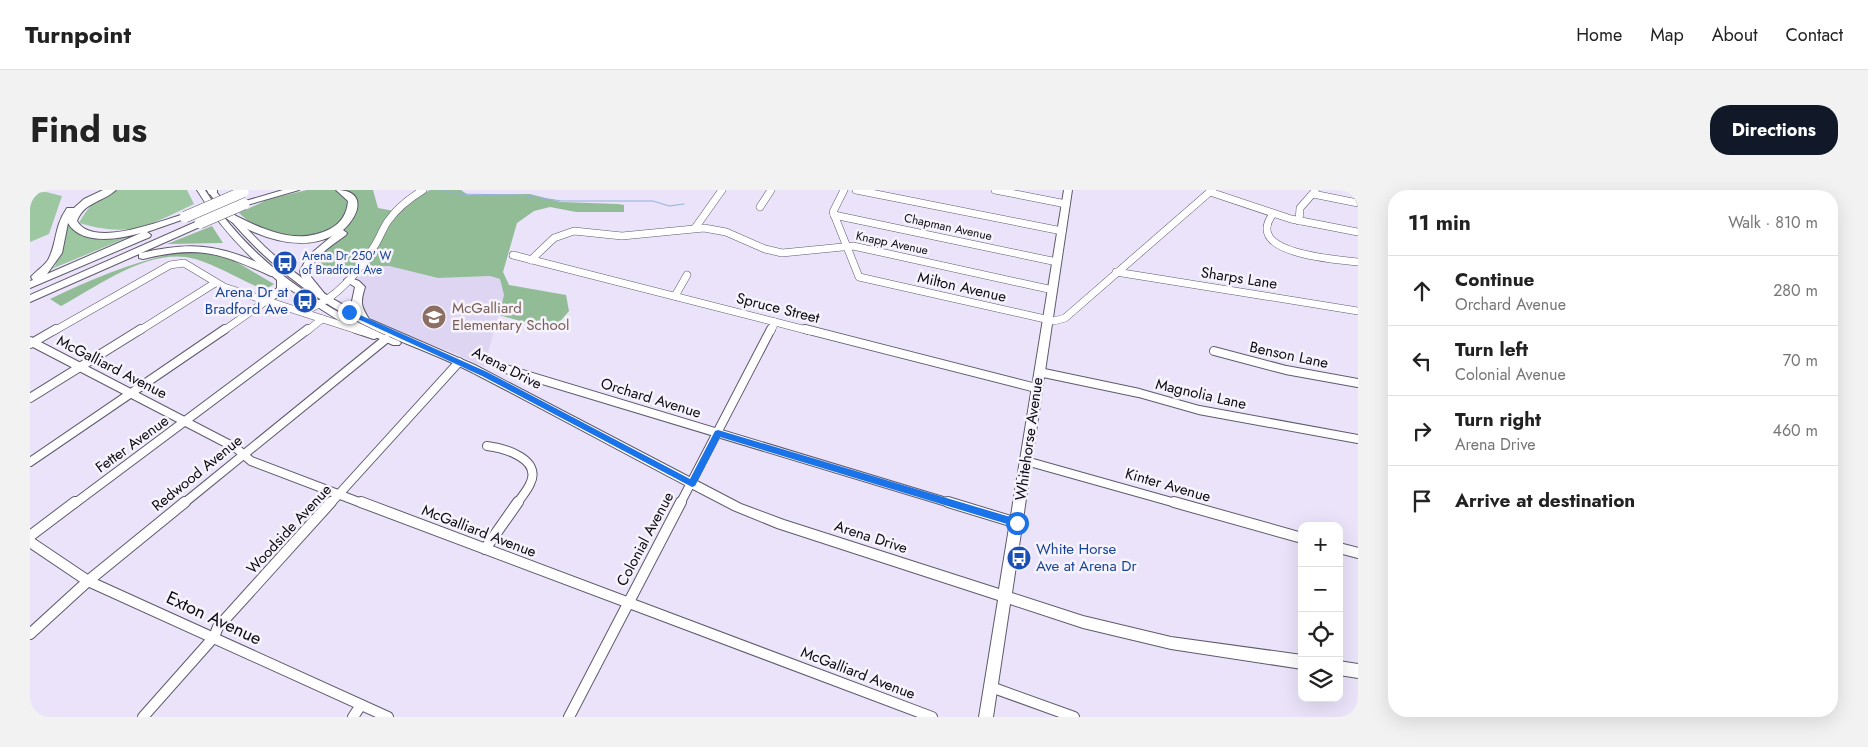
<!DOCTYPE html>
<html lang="en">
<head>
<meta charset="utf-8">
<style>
  body { margin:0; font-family:Jost,sans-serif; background:#f2f2f2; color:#222 }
  .controls { position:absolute; right:15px; bottom:15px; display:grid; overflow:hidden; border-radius:10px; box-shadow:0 5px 20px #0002 }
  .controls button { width:45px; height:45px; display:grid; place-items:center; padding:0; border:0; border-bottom:1px solid #e0e0e0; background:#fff; color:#222; font:25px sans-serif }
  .stop { position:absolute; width:15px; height:15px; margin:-11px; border:4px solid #1a73e8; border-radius:50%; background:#fff }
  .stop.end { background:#1a73e8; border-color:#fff; box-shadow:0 1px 5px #0008 }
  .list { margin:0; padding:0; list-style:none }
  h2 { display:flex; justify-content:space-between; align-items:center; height:65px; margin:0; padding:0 20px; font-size:21px }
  h2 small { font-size:16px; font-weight:400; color:#767676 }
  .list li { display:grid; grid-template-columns:32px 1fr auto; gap:15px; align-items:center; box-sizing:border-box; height:70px; padding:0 20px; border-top:1px solid #e0e0e0 }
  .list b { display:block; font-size:19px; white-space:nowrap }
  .list p { margin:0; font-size:16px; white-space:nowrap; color:#767676 }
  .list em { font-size:16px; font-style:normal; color:#767676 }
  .icon { flex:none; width:28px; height:28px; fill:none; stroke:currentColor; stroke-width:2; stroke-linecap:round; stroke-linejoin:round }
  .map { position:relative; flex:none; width:1328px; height:527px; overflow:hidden; border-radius:20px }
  header { display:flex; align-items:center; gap:30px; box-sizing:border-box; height:70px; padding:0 25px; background:#fff; border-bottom:1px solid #e0e0e0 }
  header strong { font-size:24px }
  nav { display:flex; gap:28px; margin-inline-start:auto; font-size:18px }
  .intro { display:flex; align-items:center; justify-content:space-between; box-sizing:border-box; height:120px; padding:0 30px }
  h1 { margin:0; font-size:35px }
  .button { padding:12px 22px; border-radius:20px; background:#111827; color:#fff; font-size:18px; font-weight:700 }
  main { display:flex; gap:30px; padding:0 30px }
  aside { flex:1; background:#fff; border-radius:20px; box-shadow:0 5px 20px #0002 }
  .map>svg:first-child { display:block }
</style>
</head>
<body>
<header>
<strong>Turnpoint</strong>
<nav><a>Home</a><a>Map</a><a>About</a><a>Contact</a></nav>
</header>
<div class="intro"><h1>Find us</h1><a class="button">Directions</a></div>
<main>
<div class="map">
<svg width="1328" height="527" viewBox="0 0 1328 527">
  <rect width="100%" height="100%" fill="#eae3fa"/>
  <polygon fill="#ded5f2" points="359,76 408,88 460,86 470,89 474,105 454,177 424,163 371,144 348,133 333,122 324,89 332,77"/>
  <g fill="#9dc7a1">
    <path d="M88 0H157L164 14C117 36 101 48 49 33 58 16 69 5 88 0Z"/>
    <polygon points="16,2 32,6 19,44 0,52 0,3"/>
    <path d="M38 36C63 53 90 44 118 39L19 80 25 76Z"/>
  </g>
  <g fill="#92bc96">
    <path d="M277 0H343L348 18 364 21 400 0H431L438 5 500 4 531 12 588 14 594 15V22H546L520 17 504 21 487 33 473 82 479 95 536 105 539 121 527 135 511 137 469 125 474 105 470 89 460 86 408 88 359 76 323 77 298 83 288 78 299 39C290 42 279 48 269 48 246 50 225 38 209 23L239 9Z"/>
    <polygon points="182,36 193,53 137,54"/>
    <path d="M155 61 193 64 244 94 235 100C212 91 189 76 165 69 121 56 68 96 31 116L20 109C64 88 107 70 155 61Z"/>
  </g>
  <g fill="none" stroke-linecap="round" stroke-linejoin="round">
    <polyline stroke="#94b1dc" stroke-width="1" points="412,0 426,4 490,5 532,11 623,11 639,16 654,14"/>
    <defs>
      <g id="minor-far2">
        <polyline points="814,0 803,22 829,87 1024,131 1035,128 1182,0"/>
        <polyline points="826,0 1032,41"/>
        <polyline points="965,0 1036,14"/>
        <polyline points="1180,2 1261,29 1328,42"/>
        <polyline points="1283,4 1328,13"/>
        <polyline points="730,17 741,0"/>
        <path d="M1243 24C1240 28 1237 33 1237 38 1235 65 1310 70 1328 72"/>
        <polyline points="804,25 1027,72"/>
        <polyline points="1269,31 1270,18 1285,1"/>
        <polyline points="665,38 692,0"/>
        <polyline points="483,65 780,141"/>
        <polyline points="501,70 524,48 544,41 592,46 674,38 696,42 735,59 752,63 823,56 1023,100"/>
        <polyline points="1086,82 1328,121"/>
        <polyline points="645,106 657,85"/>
        <path d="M272 121C305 112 328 83 345 55 350 47 353 38 358 31 367 18 380 8 393 0"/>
        <polyline points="24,141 140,75 154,73 194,97 330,141"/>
        <polyline points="109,141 185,93"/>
        <polyline points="193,141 236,111"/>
        <polyline points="277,141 292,129"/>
        <polyline points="741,141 745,132"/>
      </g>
      <g id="minor-far1">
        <polyline points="326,139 344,145"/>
        <polyline points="775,139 1006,198"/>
        <polyline points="0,151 206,258 221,271 334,314"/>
        <polyline points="0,154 26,139"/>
        <polyline points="1184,161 1256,180 1328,193"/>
        <polyline points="476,179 923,314"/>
        <polyline points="1009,182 1109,203 1169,220 1328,249"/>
        <polyline points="0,208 111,139"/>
        <path d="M457 256C474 258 513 269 500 294 497 301 491 307 487 314"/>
        <polyline points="996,271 1149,314"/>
        <polyline points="0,272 195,139"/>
        <polyline points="44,314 278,139"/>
        <polyline points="153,314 356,149"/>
        <polyline points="300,314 429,172"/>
        <polyline points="650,314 741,139"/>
      </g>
      <g id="minor">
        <polyline points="331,312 902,527"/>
        <polyline points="918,312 987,333"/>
        <polyline points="1144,312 1272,348"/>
        <polyline points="0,346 45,312"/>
        <polyline points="0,352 58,391 358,527"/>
        <polyline points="1309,358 1328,363"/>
        <polyline points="455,359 488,312"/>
        <polyline points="0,444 58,391 155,312"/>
        <polyline points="961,497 1044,527"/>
        <polyline points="113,527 184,447 188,437 301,312"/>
        <polyline points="323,527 331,515"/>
        <polyline points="539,527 651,312"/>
      </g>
      <g id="major">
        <path d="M167 0H175C220 72 291 119 369 151L371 153 369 155H363L308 130 256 97C253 104 241 114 233 113V109L247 98V90C215 64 189 36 167 0Z"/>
        <path d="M177 0H185C222 51 269 91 324 121L322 111 325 97 314 90 318 87 329 91 335 97C330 113 331 116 339 129L445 175 711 314 754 330 969 399 1034 0H1042L982 403 1053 426 1141 447 1272 465V479L1141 459 1053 438 980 414 963 527H949L968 410 747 338 703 320C619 277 536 231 451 187 418 169 382 157 347 141 279 109 221 62 177 0Z"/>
        <polygon points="1309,471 1328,474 1328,488 1309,485"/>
      </g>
      <g id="highway">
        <path d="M73 0H86C73 12 54 12 47 31 63 59 131 30 155 24L160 27 117 42 121 45 120 47 0 98V91L3 90 1 87C6 81 13 77 18 70 27 54 24 36 37 18H44L54 9ZM38 33C51 56 90 49 111 43L17 84 32 63Z"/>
        <polygon points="177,0 187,0 187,2 182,5 179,4"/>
        <polygon points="253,0 269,0 217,15 212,12"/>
        <path d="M306 0C337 0 330 25 313 40L317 43 316 45C303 55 279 68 281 87L294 103 288 106C279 103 271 90 270 81L278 66 302 46C273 60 242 51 215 38 208 35 200 32 195 27L204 25C234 40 267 56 300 39 311 33 317 24 318 11Z"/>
        <path d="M170 30 175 33 174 35 111 63C170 49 195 57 249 82V86H241C190 63 169 55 113 69L109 68V64L0 112V105Z"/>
      </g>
    </defs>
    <use href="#minor-far2" stroke="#605a6d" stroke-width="8"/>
    <use href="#minor-far1" stroke="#605a6d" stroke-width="10"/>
    <use href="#minor" stroke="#605a6d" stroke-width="12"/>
    <use href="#major" stroke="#605a6d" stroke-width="2"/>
    <use href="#highway" stroke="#605a6d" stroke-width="2"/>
    <use href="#minor-far2" stroke="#fff" stroke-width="7"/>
    <use href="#minor-far1" stroke="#fff" stroke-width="8"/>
    <use href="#minor" stroke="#fff" stroke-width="10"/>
    <use href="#major" fill="#fff" fill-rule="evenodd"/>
    <use href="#highway" fill="#fff" fill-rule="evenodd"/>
    <defs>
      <g id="highway-bridge">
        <polyline points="155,27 213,2"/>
        <polyline points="170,33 214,14"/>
      </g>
    </defs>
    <use href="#highway-bridge" stroke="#605a6d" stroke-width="12" stroke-linecap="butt"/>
    <use href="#highway-bridge" stroke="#fff" stroke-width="11"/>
  </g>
  <polygon fill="#1a73e8" points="319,120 457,182 660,289 685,241 688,240 987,329 992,333 987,337 690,247 665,296 662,297 452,186 317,124"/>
  <defs>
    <symbol id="bus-disc" viewBox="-11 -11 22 22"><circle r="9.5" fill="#1a4fb4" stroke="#f6f3fc"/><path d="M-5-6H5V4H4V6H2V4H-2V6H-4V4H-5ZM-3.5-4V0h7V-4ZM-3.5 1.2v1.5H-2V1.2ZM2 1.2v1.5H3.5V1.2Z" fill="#fff"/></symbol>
    <symbol id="school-disc" viewBox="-11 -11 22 22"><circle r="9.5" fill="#8d6e63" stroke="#f6f3fc"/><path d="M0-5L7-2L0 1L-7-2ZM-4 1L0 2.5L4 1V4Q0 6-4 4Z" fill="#fff"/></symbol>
  </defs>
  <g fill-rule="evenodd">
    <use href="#bus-disc" x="241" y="59" width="28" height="28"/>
    <use href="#bus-disc" x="261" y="97" width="28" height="28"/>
    <use href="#school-disc" x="390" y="113" width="28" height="28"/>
    <use href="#bus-disc" x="975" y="354" width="28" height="28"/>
  </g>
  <g text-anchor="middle" stroke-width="5" stroke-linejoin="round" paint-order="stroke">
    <g font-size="12" fill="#0d0a12" stroke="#f6f3fc">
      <text transform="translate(918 37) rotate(12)" y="4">Chapman Avenue</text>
      <text transform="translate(862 53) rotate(12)" y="4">Knapp Avenue</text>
    </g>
    <g font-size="12" fill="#164399" stroke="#f6f3fc" text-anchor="start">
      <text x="272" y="70">Arena Dr 250' W<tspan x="272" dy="14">of Bradford Ave</tspan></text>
    </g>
    <g font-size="15" fill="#0d0a12" stroke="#f6f3fc">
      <text transform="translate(1209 88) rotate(9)" y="5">Sharps Lane</text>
      <text transform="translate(932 97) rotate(13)" y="5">Milton Avenue</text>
      <text transform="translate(748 118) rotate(14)" y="5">Spruce Street</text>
      <text transform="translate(1259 165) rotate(12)" y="5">Benson Lane</text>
      <text transform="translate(82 177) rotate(27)" y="5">McGalliard Avenue</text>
      <text transform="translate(477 178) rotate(27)" y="5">Arena Drive</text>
      <text transform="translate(1171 204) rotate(13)" y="5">Magnolia Lane</text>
      <text transform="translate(621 208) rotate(17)" y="5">Orchard Avenue</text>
      <text transform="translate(999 249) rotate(-82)" y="5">Whitehorse Avenue</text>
      <text transform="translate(102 254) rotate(-36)" y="5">Fetter Avenue</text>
      <text transform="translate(167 283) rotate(-39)" y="5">Redwood Avenue</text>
      <text transform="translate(1138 295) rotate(16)" y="5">Kinter Avenue</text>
      <text transform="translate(259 339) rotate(-47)" y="5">Woodside Avenue</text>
      <text transform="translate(449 341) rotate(21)" y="5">McGalliard Avenue</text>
      <text transform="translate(841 347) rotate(18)" y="5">Arena Drive</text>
      <text transform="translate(615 349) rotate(-62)" y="5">Colonial Avenue</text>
      <text transform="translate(828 483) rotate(21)" y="5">McGalliard Avenue</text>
    </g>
    <g font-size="15" fill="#164399" stroke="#f6f3fc" text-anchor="end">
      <text x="258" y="107">Arena Dr at<tspan x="258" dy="17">Bradford Ave</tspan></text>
      <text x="1006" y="364" text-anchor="start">White Horse<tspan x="1006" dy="17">Ave at Arena Dr</tspan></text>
    </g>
    <g font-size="15" fill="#785e54" stroke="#f6f3fc" text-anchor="start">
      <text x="422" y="123">McGalliard<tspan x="422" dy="17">Elementary School</tspan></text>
    </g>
    <g font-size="18" fill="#0d0a12" stroke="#f6f3fc">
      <text transform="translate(184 428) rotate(25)" y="6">Exton Avenue</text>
    </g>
  </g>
</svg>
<div class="controls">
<button>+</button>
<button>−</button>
<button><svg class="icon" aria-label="locate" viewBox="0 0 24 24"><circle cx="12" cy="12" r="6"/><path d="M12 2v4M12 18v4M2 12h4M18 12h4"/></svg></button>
<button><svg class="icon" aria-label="layers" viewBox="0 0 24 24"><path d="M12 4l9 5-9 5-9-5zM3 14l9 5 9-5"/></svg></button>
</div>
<div class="stop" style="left:987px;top:333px"></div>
<div class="stop end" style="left:319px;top:122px"></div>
</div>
<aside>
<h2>11 min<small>Walk · 810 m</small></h2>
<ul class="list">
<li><svg class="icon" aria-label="ahead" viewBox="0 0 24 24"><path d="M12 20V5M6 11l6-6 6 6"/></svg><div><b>Continue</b><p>Orchard Avenue</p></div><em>280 m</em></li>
<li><svg class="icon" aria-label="left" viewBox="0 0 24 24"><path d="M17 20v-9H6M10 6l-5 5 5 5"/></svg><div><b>Turn left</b><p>Colonial Avenue</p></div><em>70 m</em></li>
<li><svg class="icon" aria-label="right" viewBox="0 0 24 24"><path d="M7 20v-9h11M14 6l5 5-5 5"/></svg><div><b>Turn right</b><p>Arena Drive</p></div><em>460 m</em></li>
<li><svg class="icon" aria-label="arrive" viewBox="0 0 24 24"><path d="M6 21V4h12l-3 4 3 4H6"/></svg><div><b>Arrive at destination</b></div></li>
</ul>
</aside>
</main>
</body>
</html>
